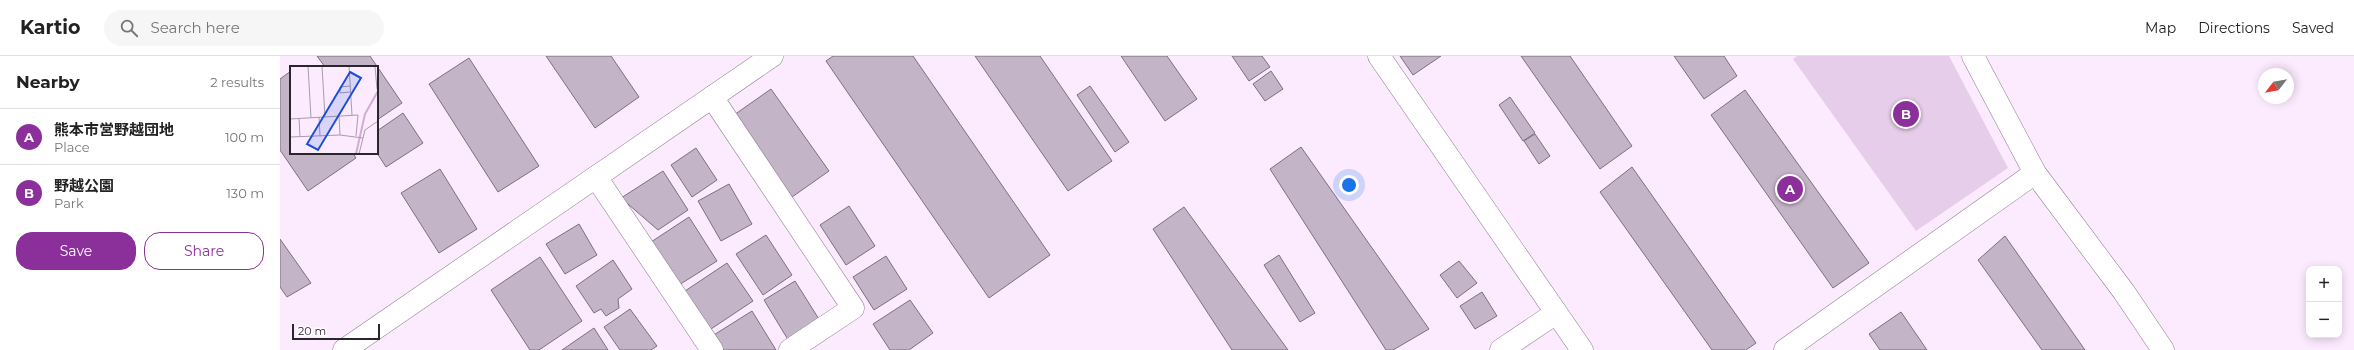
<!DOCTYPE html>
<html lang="en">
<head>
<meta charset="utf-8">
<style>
  body { margin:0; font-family:Montserrat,"Noto Sans JP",sans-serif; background:#f6f6f6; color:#222 }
  .controls { position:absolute; right:12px; bottom:12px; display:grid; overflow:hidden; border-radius:8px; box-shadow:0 2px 10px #0003 }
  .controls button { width:36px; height:36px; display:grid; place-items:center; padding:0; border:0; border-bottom:1px solid #e0e0e0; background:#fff; color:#222; font:20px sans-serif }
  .compass { position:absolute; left:1978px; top:12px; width:36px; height:36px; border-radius:50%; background:#fff; box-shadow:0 2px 10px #0003; rotate:239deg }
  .scale { position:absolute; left:12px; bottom:10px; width:88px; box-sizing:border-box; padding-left:4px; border:2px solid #2b252c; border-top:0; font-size:11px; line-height:14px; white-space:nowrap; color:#2b252c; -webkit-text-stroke:3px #fff; paint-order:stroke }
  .you { position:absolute; left:1069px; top:129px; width:14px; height:14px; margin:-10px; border:3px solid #fff; border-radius:50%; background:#1a73e8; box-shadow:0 0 0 6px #1a73e833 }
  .badge { display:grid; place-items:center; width:26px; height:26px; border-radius:50%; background:#8b309b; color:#fff; font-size:13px; font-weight:700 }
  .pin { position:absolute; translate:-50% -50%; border:2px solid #fff; box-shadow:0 1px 4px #0006 }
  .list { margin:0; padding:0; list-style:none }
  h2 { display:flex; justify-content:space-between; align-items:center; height:52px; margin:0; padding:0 16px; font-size:17px }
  h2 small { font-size:13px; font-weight:400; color:#767676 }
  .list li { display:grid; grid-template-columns:26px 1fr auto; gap:12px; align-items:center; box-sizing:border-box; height:56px; padding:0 16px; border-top:1px solid #e0e0e0 }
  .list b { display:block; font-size:15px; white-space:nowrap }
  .list p { margin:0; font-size:13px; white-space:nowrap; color:#767676 }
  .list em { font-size:13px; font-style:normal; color:#767676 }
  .actions { display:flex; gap:8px; padding:12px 16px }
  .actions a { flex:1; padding:9px 0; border:1px solid #8b309b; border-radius:16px; text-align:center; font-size:14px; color:#8b309b }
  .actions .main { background:#8b309b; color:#fff }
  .icon { flex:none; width:22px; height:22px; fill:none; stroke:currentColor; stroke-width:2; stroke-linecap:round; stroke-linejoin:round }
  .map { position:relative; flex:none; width:2074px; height:294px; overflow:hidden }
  header { display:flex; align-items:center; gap:24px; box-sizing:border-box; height:56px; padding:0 20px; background:#fff; border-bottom:1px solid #e0e0e0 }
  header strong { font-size:19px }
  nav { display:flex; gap:22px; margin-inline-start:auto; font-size:14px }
  .search { width:280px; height:36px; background:#f6f6f6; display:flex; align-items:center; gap:10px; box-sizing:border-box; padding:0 14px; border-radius:22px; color:#767676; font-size:15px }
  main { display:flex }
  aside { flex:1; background:#fff }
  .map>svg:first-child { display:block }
</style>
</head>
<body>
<header>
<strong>Kartio</strong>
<div class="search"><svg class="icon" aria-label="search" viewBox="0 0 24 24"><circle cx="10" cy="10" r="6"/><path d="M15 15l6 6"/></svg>Search here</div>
<nav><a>Map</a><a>Directions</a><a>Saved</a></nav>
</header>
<main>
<aside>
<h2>Nearby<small>2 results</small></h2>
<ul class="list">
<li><span class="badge">A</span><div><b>熊本市営野越団地</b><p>Place</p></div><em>100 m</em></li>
<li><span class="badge">B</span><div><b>野越公園</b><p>Park</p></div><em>130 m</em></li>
</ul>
<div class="actions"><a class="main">Save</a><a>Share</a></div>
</aside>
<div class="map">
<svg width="2074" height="294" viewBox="0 0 2074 294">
  <rect width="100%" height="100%" fill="#fcebfe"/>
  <polygon fill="#e6ceea" points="1517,0 1669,0 1728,112 1636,175 1513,3"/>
  <g fill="#c4b4c7" stroke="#7d6e80">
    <polygon points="37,0 90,0 122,47 97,64 97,11 45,11"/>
    <polygon points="266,0 331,0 359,41 315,72"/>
    <polygon points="553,0 633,0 770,199 709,242 546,5"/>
    <polygon points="695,0 760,0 832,105 788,135"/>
    <polygon points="841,0 887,0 917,43 885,65"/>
    <polygon points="952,0 982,0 990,11 969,25"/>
    <polygon points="1120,0 1161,0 1133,19"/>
    <polygon points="1241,0 1290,0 1352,90 1320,113"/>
    <polygon points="1394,0 1444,0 1457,20 1424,43"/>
    <polygon points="189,2 259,110 218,136 149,28"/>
    <polygon points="11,15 11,97 73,97 76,102 28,135 0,94 0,23"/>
    <polygon points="991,15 1003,33 985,45 973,28"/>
    <polygon points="810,30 849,86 835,96 797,39"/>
    <polygon points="491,33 549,115 512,141 454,59"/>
    <polygon points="1465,34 1589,207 1553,232 1431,59"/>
    <polygon points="1230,41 1255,77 1243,85 1219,49"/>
    <polygon points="123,57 143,87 106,111 97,97 97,75"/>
    <polygon points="1255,78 1270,100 1259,108 1244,85"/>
    <polygon points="1021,91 1149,273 1113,294 1106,294 990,113"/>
    <polygon points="416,92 437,124 412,141 391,109"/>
    <polygon points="1352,111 1476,287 1466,294 1432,294 1320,136"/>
    <polygon points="160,113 197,173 159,197 121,137"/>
    <polygon points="383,115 408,154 378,174 341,142"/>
    <polygon points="449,128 472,168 441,185 418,145"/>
    <polygon points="569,150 595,190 566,209 540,169"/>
    <polygon points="904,151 1008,294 952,294 873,173"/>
    <polygon points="409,161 437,205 399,229 371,186"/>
    <polygon points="299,168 317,199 285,218 266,188"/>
    <polygon points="486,179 512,219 483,239 456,198"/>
    <polygon points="1725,180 1805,294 1762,294 1698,204"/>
    <polygon points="0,183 31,227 7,241 0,231"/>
    <polygon points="999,199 1035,257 1020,266 984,209"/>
    <polygon points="606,200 627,233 594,254 573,221"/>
    <polygon points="260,201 302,265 259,294 250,294 211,234"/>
    <polygon points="333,204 352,233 338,243 339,252 326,260 321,253 314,257 296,230"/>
    <polygon points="1179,205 1197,227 1177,242 1160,219"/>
    <polygon points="447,207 473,245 428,275 402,237"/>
    <polygon points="515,225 542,268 510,287 484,244"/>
    <polygon points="1202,236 1217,260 1195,273 1180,250"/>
    <polygon points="630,244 653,277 629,294 610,294 593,268"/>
    <polygon points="350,253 377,290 371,294 340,294 324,271"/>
    <polygon points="472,255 496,294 437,294 429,282"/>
    <polygon points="1621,256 1647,294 1600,294 1589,278"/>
    <polygon points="314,272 328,294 282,294"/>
  </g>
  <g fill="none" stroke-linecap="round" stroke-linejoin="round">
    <defs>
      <g id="street">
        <polyline points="1099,0 1302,294"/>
        <polyline points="432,41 573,252 510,294"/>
        <polyline points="316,121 432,294"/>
        <polyline points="64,294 492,0"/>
        <polyline points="1221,294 1276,257"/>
        <polyline points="1505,294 1755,117"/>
      </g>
      <polyline id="secondary" points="1693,0 1755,117 1844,236 1883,294"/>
    </defs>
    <use href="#street" stroke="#8b7c8e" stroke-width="23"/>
    <use href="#secondary" stroke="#8b7c8e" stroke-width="23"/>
    <use href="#street" stroke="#fff" stroke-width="22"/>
    <use href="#secondary" stroke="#fff" stroke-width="22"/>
  </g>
  <g transform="translate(10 10)">
    <rect width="88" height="88" fill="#fcebfe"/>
    <path fill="none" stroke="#ceadd4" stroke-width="2" d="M66 88 75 48 88 25"/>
    <path fill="none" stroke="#a89caa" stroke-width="1" d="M18 0 21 52M32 0 35 51M59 0 62 49M85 0 87 23M60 20 50 21V27L60 26M49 50 50 69M29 51 30 70M9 52 10 71M0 53 68 49 66 70M0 71 50 69 73 72M69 88 75 64 88 55"/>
    <path fill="#1d4ed8" fill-opacity="0.15" stroke="#1d4ed8" stroke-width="2" d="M60 6 71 12 28 84 17 78Z"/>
    <rect width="88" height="88" fill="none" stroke="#2b252c" stroke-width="2"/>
  </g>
</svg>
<div class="controls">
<button>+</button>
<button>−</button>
</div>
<svg class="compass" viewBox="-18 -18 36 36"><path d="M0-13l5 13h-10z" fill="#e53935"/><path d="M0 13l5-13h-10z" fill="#767676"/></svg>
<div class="scale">20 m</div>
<div class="you"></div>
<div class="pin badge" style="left:1510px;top:133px">A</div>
<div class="pin badge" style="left:1626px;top:58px">B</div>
</div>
</main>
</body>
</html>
